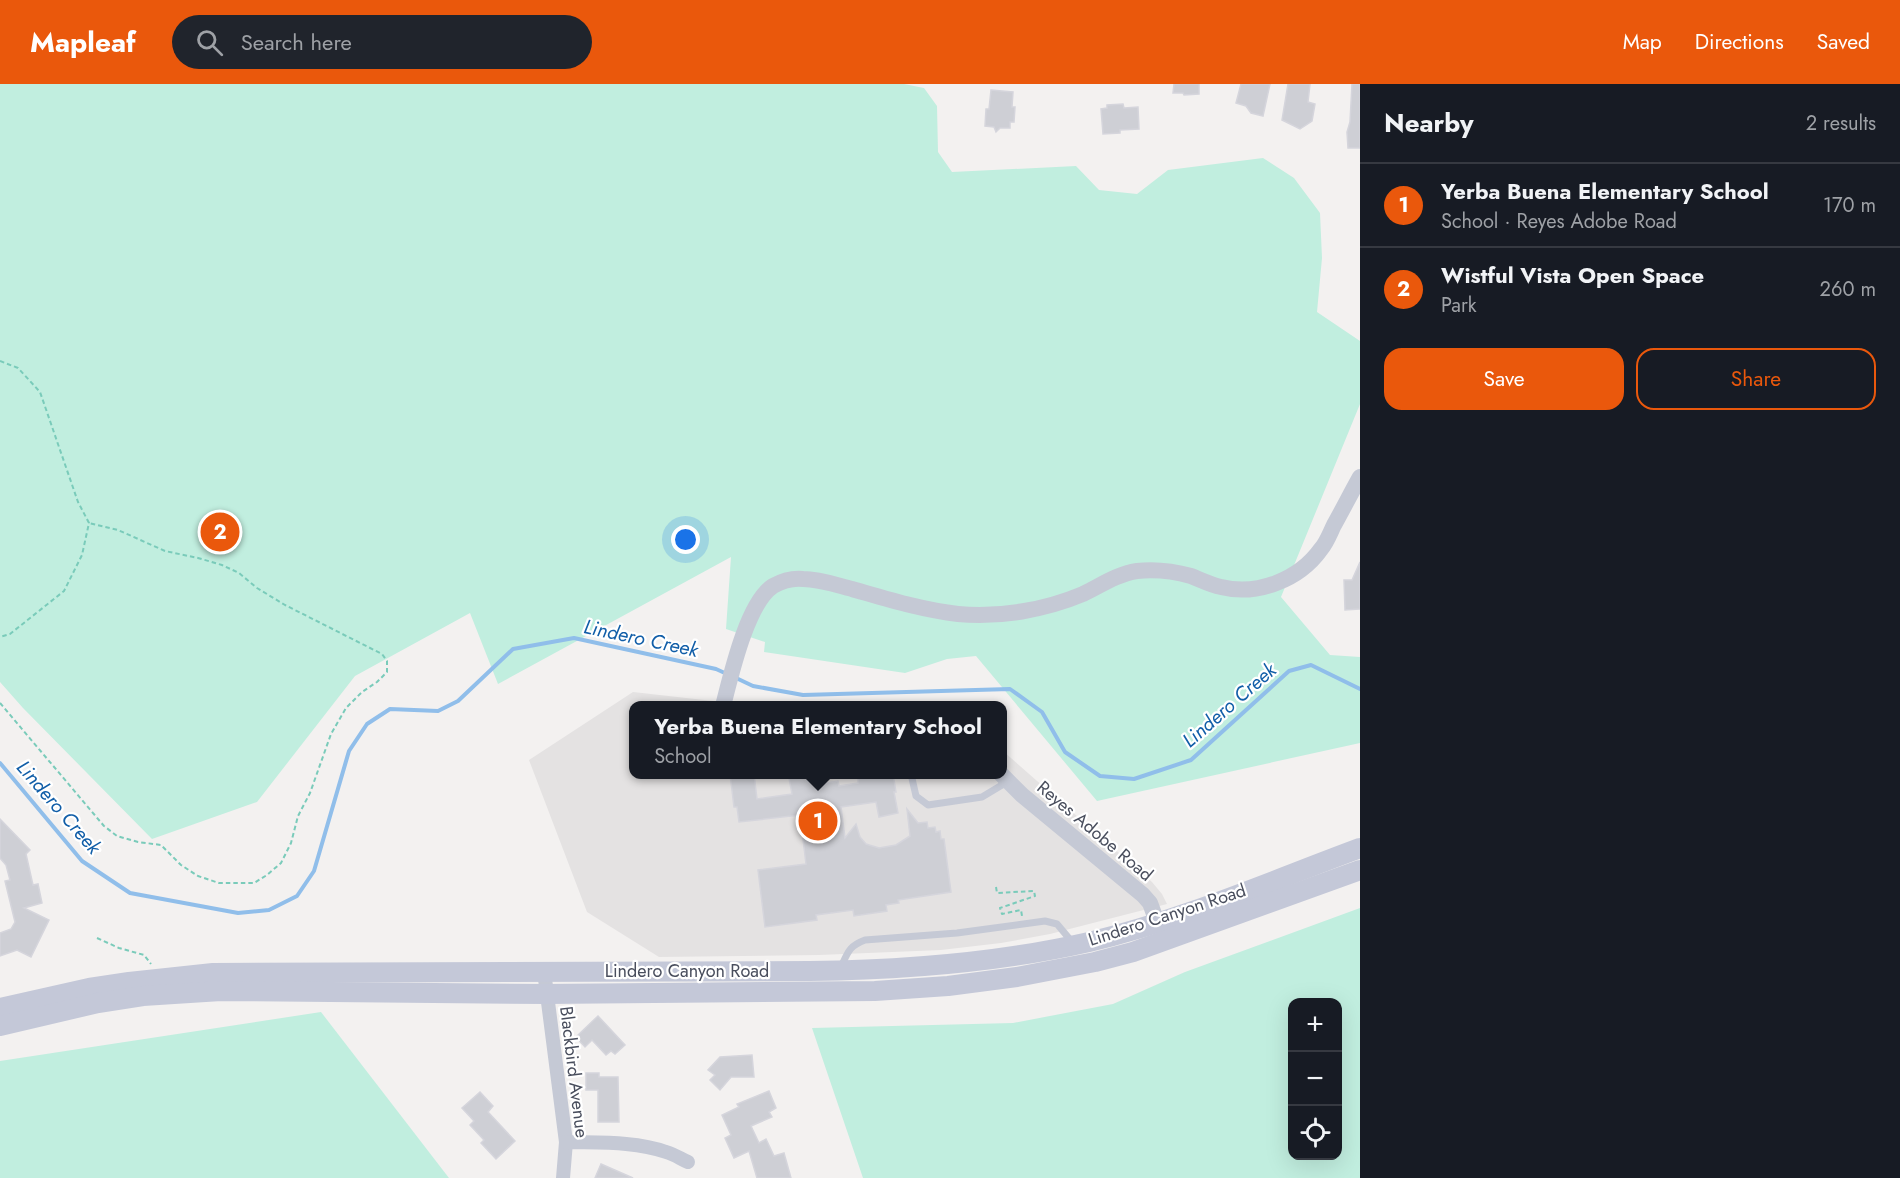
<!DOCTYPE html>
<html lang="en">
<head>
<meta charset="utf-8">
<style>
  body { margin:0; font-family:Jost,sans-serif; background:#20242c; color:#f1f3f6 }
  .controls { position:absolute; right:18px; bottom:18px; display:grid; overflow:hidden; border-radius:12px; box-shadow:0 6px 24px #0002 }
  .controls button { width:54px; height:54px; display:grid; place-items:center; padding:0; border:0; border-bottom:2px solid #363941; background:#171b24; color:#f1f3f6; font:30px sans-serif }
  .you { position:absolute; left:686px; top:456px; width:21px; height:21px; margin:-15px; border:4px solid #fff; border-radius:50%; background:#1a73e8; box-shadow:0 0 0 9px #1a73e833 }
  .badge { display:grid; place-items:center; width:39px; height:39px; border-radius:50%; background:#ea580c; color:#fff; font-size:20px; font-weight:700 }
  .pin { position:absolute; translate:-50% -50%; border:3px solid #fff; box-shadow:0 2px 6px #0006 }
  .popup { position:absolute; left:629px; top:617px; width:378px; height:78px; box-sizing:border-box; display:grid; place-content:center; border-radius:12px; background:#171b24; filter:drop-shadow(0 2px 4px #0005); font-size:20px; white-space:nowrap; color:#9ea1a6 }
  .popup b { font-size:22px; color:#f1f3f6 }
  .popup::after { content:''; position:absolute; left:50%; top:100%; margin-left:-12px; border:12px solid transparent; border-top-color:#171b24 }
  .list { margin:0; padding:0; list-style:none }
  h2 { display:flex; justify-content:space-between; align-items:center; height:78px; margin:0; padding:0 24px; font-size:26px }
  h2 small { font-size:20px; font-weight:400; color:#9ea1a6 }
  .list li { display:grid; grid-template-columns:39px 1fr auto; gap:18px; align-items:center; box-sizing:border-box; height:84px; padding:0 24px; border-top:2px solid #363941 }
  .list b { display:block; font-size:22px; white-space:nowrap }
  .list p { margin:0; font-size:20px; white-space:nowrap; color:#9ea1a6 }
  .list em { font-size:20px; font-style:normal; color:#9ea1a6 }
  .actions { display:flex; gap:12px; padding:18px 24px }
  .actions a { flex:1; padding:14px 0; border:2px solid #ea580c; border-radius:18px; text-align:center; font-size:21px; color:#ea580c }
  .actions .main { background:#ea580c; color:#fff }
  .icon { flex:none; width:33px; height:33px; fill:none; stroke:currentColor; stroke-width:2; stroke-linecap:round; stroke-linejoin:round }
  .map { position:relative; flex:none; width:1360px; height:1094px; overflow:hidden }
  header { display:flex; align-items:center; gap:36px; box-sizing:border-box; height:84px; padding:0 30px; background:#ea580c; color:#fff }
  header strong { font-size:28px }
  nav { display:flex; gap:33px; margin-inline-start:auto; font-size:21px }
  .search { width:420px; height:54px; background:#20242c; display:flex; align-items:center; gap:15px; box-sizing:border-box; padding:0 21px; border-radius:33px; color:#9ea1a6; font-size:22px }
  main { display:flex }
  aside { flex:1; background:#171b24 }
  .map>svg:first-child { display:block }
</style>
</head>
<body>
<header>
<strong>Mapleaf</strong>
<div class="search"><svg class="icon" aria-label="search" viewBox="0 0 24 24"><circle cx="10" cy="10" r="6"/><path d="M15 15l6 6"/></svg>Search here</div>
<nav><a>Map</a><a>Directions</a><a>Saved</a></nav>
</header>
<main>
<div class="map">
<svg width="1360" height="1094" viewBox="0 0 1360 1094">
  <rect width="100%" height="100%" fill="#f3f1f0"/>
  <polygon fill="#e4e2e2" points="633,608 713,617 723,621 634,622 634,690 1002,690 1003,667 1152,798 1162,810 1167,820 1050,850 1001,859 941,866 819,871 659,873 587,828 529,676"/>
  <g fill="#c1eedf" fill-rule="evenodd">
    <polygon points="0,0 904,0 924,4 937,22 938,68 952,88 1076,82 1099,106 1137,110 1168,86 1263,74 1294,94 1320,129 1322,174 1317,228 1360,257 1360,320 1281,513 1330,571 1360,573 1360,659 1097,717 976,572 947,575 905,589 764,568 765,558 726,545 731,473 498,600 470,529 355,592 257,718 152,755 23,624 0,598"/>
    <path d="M1360 824V1094H863L812 944 1013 939 1113 920 1185 888ZM1338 918V1072H1292V918Z"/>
    <polygon points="321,928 449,1094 0,1094 0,977"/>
  </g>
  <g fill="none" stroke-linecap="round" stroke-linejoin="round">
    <g stroke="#90beea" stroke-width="4">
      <polyline points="734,593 753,602 803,611 1010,605 1042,628 1065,668 1100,692 1134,695 1191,676 1289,587 1311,581 1360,605"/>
      <polyline points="0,679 82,777 130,809 238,829 269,826 297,812 314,787 349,667 367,640 390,625 438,627 458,617 513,565 574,554 716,585 727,590"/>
    </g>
  </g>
  <g fill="#cecfd5" stroke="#d5d5dc" stroke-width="1.5">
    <polygon points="1174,0 1199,0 1199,10 1184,11 1183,9 1173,9"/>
    <polygon points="1241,0 1270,0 1263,32 1251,29 1246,22 1236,19"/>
    <polygon points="1288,0 1310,0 1308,18 1315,20 1312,37 1300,45 1282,36"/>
    <polygon points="1352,0 1360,0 1360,64 1348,64 1347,48 1350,38"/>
    <polygon points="991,6 1013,8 1012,23 1015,23 1014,38 1010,38 1010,44 1000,44 996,48 994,43 985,42 986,25 989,25"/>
    <polygon points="1123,20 1124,24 1138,23 1139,45 1120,46 1120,49 1103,50 1101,25 1107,24 1107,21"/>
    <polygon points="1360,478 1360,525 1345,526 1344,496 1352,496"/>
    <polygon points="730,690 754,690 757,715 792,710 789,694 813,691 814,701 838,697 839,702 858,699 858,692 893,690 896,708 894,708 898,729 879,733 876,718 841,723 845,754 856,740 860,753 866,760 879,764 896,761 910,752 907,725 918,739 927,738 928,744 935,743 936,748 940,747 941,755 944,755 951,808 898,816 899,819 886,821 887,827 854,832 853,826 816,831 817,836 765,843 758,786 806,780 800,731 739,738 737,723 734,723"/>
    <polygon points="0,735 30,766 26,770 33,801 38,800 42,819 24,824 49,836 31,873 17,866 0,872 0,849 11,845 15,838 5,797 10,796 6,781 0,774"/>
    <polygon points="598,932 625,961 615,970 611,967 606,971 592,956 585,963 576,953"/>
    <polygon points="752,971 754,993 731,993 720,1006 710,996 715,991 708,986 720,973"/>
    <polygon points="586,989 599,989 599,993 618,993 619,1038 598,1038 598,1006 586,1006"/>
    <polygon points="769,1007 776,1024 769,1028 772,1033 751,1042 759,1059 766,1055 774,1072 784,1069 791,1094 757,1094 749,1067 734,1074 725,1054 731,1051 722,1031 739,1023 737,1020"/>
    <polygon points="480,1008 493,1022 488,1028 515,1057 496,1075 481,1059 484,1056 470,1041 474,1037 462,1024"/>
    <polygon points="601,1080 633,1094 595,1094"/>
  </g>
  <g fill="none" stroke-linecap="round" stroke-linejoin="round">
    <g stroke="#7acbba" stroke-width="2" stroke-dasharray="4.5 3" stroke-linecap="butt">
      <polyline points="0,277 18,284 40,308 78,418 89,439 82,471 64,507 10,550 0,553"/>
      <polyline points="0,619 104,742 117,752 138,758 161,761 181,781 198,792 219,799 254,799 267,791 281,779 291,759 298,732 310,709 331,650 346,624 362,608 377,598 387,588 387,577 382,570 285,521 257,504 239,489 222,481 198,474 165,467 118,446 89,439"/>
      <polyline points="996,803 997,809 1034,807 1035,812 1000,824 1002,830 1021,826 1022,832"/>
      <polyline points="97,854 119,864 144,871 151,880"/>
    </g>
    <g stroke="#c5c9d5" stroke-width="7">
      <polyline points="911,690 916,712 928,721 982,713 1007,698"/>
      <path d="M841 883C848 868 849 862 865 856L957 849 1045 837 1057 840 1073 859"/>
    </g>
    <g stroke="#c5c9d5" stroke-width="14">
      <polyline points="544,887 566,1058 563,1094"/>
      <path d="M566 1058C598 1059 635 1057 666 1068 674 1070 681 1075 688 1078"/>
    </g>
    <g stroke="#c5c9d5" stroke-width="16">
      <path d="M723 622C731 591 747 519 773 502 782 497 793 494 803 495 820 495 836 501 852 505 887 515 922 526 958 530 999 534 1045 526 1083 510 1100 502 1117 490 1137 487 1155 485 1173 487 1191 492 1201 496 1211 501 1221 503 1257 512 1299 496 1321 465 1327 458 1330 449 1334 441 1343 425 1351 409 1360 393"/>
      <polyline points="1001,690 1022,711 1143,811 1150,819 1157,838"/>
    </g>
    <g stroke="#c4c8d8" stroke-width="20">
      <path d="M0 924 89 904 129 898 213 889 810 887C904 886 997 879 1089 858 1182 836 1271 797 1360 764"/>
      <polyline points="0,942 98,919 143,912 221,907 545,910 875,907 948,902 1017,893 1095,878 1133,868 1360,786"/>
    </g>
  </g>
  <g text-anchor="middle" stroke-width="4.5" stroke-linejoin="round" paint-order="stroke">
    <g font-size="18" fill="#494e5d" stroke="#fff">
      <text transform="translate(1095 747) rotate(40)" y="6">Reyes Adobe Road</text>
      <text transform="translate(1167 831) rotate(-18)" y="6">Lindero Canyon Road</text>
      <text x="687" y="893">Lindero Canyon Road</text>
      <text transform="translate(574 988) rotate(83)" y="6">Blackbird Avenue</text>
    </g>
    <g font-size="20" font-style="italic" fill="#115ea8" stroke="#fff">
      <text transform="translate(641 554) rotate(12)" y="7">Lindero Creek</text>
      <text transform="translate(1229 621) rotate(-41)" y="7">Lindero Creek</text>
      <text transform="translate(59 723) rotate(49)" y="7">Lindero Creek</text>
    </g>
  </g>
</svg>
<div class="controls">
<button>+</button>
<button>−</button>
<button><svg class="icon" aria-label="locate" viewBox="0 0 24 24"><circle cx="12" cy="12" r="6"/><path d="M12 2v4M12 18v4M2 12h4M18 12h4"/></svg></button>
</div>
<div class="you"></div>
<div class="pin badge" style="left:818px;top:737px">1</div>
<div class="popup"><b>Yerba Buena Elementary School</b>School</div>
<div class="pin badge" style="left:220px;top:448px">2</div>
</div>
<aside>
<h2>Nearby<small>2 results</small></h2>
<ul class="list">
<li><span class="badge">1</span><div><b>Yerba Buena Elementary School</b><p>School · Reyes Adobe Road</p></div><em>170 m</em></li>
<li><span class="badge">2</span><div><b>Wistful Vista Open Space</b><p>Park</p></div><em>260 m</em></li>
</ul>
<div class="actions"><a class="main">Save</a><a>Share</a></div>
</aside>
</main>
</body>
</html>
